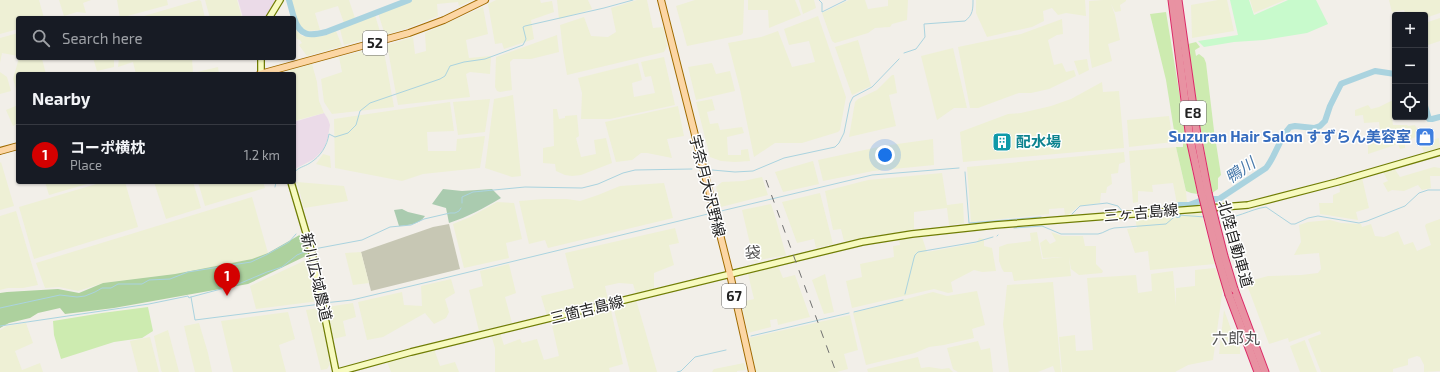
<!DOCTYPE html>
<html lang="en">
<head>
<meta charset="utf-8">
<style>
  body { margin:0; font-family:"Exo 2","Noto Sans JP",sans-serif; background:#20242c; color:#f1f3f6 }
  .controls { position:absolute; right:12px; top:12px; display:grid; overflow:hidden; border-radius:4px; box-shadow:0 1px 3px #0004 }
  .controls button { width:36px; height:36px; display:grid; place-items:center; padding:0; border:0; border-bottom:1px solid #363941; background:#171b24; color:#f1f3f6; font:20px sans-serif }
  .you { position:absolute; left:885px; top:155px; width:14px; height:14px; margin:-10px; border:3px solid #fff; border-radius:50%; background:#1a73e8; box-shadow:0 0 0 6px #1a73e833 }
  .badge { display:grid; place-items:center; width:26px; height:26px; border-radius:50%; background:#d40000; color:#fff; font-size:13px; font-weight:700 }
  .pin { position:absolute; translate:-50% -33px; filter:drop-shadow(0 1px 2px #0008) }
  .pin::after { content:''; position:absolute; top:21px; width:14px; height:12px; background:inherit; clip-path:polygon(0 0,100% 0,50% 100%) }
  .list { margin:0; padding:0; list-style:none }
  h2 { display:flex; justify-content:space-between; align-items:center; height:52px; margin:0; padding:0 16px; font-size:17px }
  h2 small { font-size:13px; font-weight:400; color:#9ea1a6 }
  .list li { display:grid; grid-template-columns:26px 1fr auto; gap:12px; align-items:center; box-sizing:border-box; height:60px; padding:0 16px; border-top:1px solid #363941 }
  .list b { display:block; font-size:15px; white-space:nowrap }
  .list p { margin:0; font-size:13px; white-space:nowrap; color:#9ea1a6 }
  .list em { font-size:13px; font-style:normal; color:#9ea1a6 }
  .icon { flex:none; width:22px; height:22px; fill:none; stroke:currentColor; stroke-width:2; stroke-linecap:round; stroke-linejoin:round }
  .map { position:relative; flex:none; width:1440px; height:372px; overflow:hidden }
  .search { position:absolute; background:#171b24; box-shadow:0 1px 3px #0004; left:16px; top:16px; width:280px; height:44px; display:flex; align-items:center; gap:10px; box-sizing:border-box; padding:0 14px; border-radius:4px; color:#9ea1a6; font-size:15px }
  .panel { position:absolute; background:#171b24; box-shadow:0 1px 3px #0004; left:16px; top:72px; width:280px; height:112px; border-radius:4px }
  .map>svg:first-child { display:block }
</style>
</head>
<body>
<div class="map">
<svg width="1440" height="372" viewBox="0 0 1440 372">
  <rect width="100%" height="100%" fill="#f2efe9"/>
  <g fill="#ebdbe8">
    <polygon points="238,0 275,0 266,18 243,18"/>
    <polygon points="324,113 328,119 330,125 328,137 324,149 314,159 295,169 294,122"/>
  </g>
  <polygon fill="#c7c7b4" points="449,224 460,269 371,291 361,252 433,227"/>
  <g fill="#eef0d5">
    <polygon points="0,0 39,0 44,18 18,18 18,29 0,34"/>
    <polygon points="59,0 91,0 83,3 86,13 77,12 64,16"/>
    <polygon points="117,0 167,0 168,5 120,18"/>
    <polygon points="199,0 201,1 205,18 137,18"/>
    <polygon points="205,0 237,0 242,18 210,18"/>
    <polygon points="291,0 349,0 355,18 344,23 338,6 315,13 320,30 307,31 301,28 297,22"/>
    <polygon points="413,0 473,0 459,6 458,2 437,4 438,16 408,28 385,35 378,13"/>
    <polygon points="496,0 540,0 541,3 552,1 554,12 531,20 534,39 504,49 502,43 495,44 488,4"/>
    <polygon points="557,0 588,0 592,9 559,19"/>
    <polygon points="637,0 647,0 653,28 663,27 667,46 664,52 567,75 563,51 560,25 584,17 591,36 608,37 616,32 611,8"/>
    <polygon points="695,0 744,0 743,33 741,35 687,46 676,6"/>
    <polygon points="748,0 795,0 801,15 769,28 768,10 748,10"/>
    <polygon points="799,0 814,0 816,8 803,14"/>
    <polygon points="849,0 865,0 868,9 888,6 888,0 908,0 907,20 892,24 890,27 875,28 868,33 835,43 832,41 822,13"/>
    <polygon points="976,0 1085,0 1086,16 1066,13 1058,15 1052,8 1043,11 1044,21 1032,27 987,37 976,13"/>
    <polygon points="1103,0 1126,0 1126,1 1120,5 1121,11 1115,12 1111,4 1115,15 1120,40 1108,44 1112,61 1092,68 1089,50 1089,1"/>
    <polygon points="1218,0 1227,0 1234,31 1192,38 1191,5"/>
    <polygon points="1250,0 1285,0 1254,13"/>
    <polygon points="1389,0 1440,0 1440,13 1425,18 1425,15 1406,15 1404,10 1392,12"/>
    <polygon points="483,7 488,34 466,40 469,58 491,56 490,74 470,72 466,74 470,97 398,105 387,45 413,37 415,54 426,51 425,33"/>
    <polygon points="375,15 381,35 344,45 340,29"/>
    <polygon points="818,16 846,97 840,130 838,132 802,143 775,143 754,157 740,89 728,43 761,37 778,31 792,67 815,62 809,41 789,45 784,29"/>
    <polygon points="1440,18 1440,41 1425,46 1425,23"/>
    <polygon points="1062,19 1063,34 1057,35 1048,40 1054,65 1062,63 1066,72 1074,70 1076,76 1049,89 1031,93 1019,93 978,108 970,108 958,47 1021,34"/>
    <polygon points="294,28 302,36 312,37 323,36 336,31 342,46 307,56 299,45 302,43 300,40 297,39"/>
    <polygon points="18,33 18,56 2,53 0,63 0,38"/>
    <polygon points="557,35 559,52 531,59 513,59 510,62 512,90 500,92 497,91 495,87 496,57"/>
    <polygon points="858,40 871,86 852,95 835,47"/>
    <polygon points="383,46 394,107 332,114 324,102 321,79 342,72 339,57"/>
    <polygon points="953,48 967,108 954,108 937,120 921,56"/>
    <polygon points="664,57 675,105 610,119 581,119 582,93 578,78 638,63 642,80 632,83 634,97 655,93 651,76 645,77 641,62"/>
    <polygon points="19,58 69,58 58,60 42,59 46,74 18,74 18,89 16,89 13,79"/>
    <polygon points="93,58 114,58 114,67 97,71"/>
    <polygon points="119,58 192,58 193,73 218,67 219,74 136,74 133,62 118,67"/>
    <polygon points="1087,59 1089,70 1079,75 1074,61"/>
    <polygon points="712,63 716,74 730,71 735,91 696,100 688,67"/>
    <polygon points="312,64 317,82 319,101 324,113 294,121 294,74 288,74 287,71"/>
    <polygon points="0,72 7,77 11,91 0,94"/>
    <polygon points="892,75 894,75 897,93 889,95 896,126 849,137 855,102 858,99 877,90"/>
    <polygon points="1102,82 1103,92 1119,91 1124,148 963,162 960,132 1008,114 1021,113 1051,106 1071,99"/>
    <polygon points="513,95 521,176 512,177 485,168 494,99"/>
    <polygon points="490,99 485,132 458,135 453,102"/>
    <polygon points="712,99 715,110 707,112 710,124 718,123 720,130 742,127 744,133 727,137 728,155 741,155 741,150 748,149 750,161 735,162 721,161 710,157 696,102"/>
    <polygon points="1395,99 1395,117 1398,117 1392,118 1393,125 1407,125 1408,126 1415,125 1419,133 1416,137 1405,141 1405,148 1400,149 1398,144 1368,154 1368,141 1381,138 1386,134 1386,131 1380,130 1379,122 1364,123 1363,115 1355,116 1355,110 1368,105 1371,109 1379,107"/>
    <polygon points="450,102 454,131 427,132 428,151 456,151 457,139 485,136 480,168 423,174 402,181 335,168 334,119"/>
    <polygon points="18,105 18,123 13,126 6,110"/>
    <polygon points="678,106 684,136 667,139 672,158 647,153 641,153 632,160 616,162 605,122"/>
    <polygon points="553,109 557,109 559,119 565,118 565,116 577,115 579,136 576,138 581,157 596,154 594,140 606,138 612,163 581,175 572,176 565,175 556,171 555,164 543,163 543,148 554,146"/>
    <polygon points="1169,116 1173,142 1129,147 1127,120"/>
    <polygon points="1439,138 1440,148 1424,152 1420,143"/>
    <polygon points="933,139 934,165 873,171 823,181 818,160 883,146"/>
    <polygon points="1176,147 1186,192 1187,202 1177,204 1173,183 1152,185 1153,192 1138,191 1138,202 1133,203 1129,151"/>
    <polygon points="1124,152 1125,162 1119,164 1118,173 1111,174 1112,184 1107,187 1106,193 1101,193 1100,203 1079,206 1068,215 1065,215 1064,208 1049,209 1049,214 971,222 967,167"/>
    <polygon points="323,154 330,156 331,168 316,164"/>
    <polygon points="813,161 819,184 783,192 775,172"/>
    <polygon points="1,162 14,206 0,210 0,163"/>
    <polygon points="1434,167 1440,168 1440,176 1430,176 1431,188 1422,190 1418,185 1404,191 1392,190 1388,192 1383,183 1388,181 1383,172 1394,168 1400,177"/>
    <polygon points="942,173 947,205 963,203 964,223 949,225 947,208 914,212 914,230 844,241 841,229 833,230 825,191 868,180"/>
    <polygon points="762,177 768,195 721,207 716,187 722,182 743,181"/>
    <polygon points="1362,178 1369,208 1356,212 1358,220 1320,214 1319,203 1333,203 1333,195 1340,192 1339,185"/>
    <polygon points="45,182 94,182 49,195"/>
    <polygon points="103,182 125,182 138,227 34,259 19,207"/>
    <polygon points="154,182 193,182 201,208 166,219"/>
    <polygon points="198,182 263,182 265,188 205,206"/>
    <polygon points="297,182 344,186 348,201 304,208"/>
    <polygon points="664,183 673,218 548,248 545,240 529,244 519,201 544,199 567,199 580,201 598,195 620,186"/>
    <polygon points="820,193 833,244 816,248 814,239 797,243 782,202"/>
    <polygon points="252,197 268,253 252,259 175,274 103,283 78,291 59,287 45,288 36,263"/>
    <polygon points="497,202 514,203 522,239 506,243 509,258 464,268 453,224 470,217"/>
    <polygon points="771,204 775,216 786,255 754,261 742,210"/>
    <polygon points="16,211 38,285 23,288 8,288 0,290 0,216"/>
    <polygon points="1190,213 1201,213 1215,264 1150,270 1148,251 1135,253 1127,229 1137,228 1135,217 1173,214 1177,218"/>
    <polygon points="1440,219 1440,371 1424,372 1424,365 1420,357 1417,356 1408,359 1408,365 1393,369 1393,372 1321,372 1308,339 1321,334 1320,331 1289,342 1288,338 1269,344 1246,282 1268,276 1301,275 1318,273 1321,269 1319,253 1294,255 1301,242 1299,225 1308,222 1330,220 1341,223 1361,224 1362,227 1371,224 1375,236 1384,237 1398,231 1404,245 1413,242 1417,251 1431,245 1425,226 1426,224"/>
    <polygon points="675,228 679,243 669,245 674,265 654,273 654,290 636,294 633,284 619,283 605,286 608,300 547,316 541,296 574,288 565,253"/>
    <polygon points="1037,232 1042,259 1063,257 1043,258 1040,243 1046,239 1050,244 1056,241 1051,232 1062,236 1083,236 1085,246 1096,246 1096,264 1103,271 1102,273 1079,275 1071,269 1069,257 1071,276 1014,281 1012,272 1004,272 1002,269 999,261 999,247 1007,244 1031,241 1030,233"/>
    <polygon points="922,237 927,252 977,243 979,238 984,239 984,246 992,248 996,271 982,272 974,270 951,282 953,292 948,293 934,289 925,291 852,308 846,281 862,277 860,264 894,257 893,246 900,245 899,240"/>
    <polygon points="361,252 369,283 353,285 345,253"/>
    <polygon points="310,258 319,301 256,309 250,286"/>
    <polygon points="509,264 516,293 505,297 512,323 479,331 469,290 483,286 480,271"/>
    <polygon points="778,266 783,278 795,275 810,317 778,325 777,319 770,320 771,327 748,333 741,302 754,299 748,274"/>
    <polygon points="1215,268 1223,287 1213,360 1188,365 1175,372 1062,372 1059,337 1075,335 1076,351 1093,350 1087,278 1136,275 1138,293 1152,291 1151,274 1173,271 1176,306 1176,288 1195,286 1195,270"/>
    <polygon points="825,274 834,312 824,314 812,280"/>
    <polygon points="451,279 455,293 445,299 449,312 446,318 434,324 425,313 383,337 367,340 358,302 402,292 404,305 422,306 421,286"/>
    <polygon points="1053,282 1061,372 1055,372 1053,366 1038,372 1009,372 1003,324 1007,285"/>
    <polygon points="977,291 985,325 972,329 974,338 944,345 929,347 915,353 866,365 853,313 933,292 947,296"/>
    <polygon points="636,300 640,313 657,372 630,372 613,306"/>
    <polygon points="353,303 356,317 343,321 346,336 333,339 327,307"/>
    <polygon points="610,306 623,364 609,368 610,372 495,372 495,348 491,335 500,333 504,345 520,339 522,343 537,339 544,360 559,356 551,321"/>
    <polygon points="320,308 330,364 327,369 321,370 306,310"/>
    <polygon points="1224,310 1234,337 1240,342 1240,354 1219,354"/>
    <polygon points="288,312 295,339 279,345 286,372 233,372 221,321"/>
    <polygon points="850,315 858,350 844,354 848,369 837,372 756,372 749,338"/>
    <polygon points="26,323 33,343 15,351 22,370 40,363 43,372 0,372 0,330 7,326"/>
    <polygon points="199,323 208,353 212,372 195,372 191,356 184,326"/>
    <polygon points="168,330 179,372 162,372 161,370 154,336"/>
    <polygon points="150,337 159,372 138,372 130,341"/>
    <polygon points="1305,340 1305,341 1317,372 1300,372 1290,346"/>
    <polygon points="978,341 981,350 990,348 993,372 958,372 953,369 947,348"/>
    <polygon points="434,349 440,366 455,362 459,372 391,372 387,362"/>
    <polygon points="918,357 921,368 929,367 942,369 949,368 953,372 868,372 867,369"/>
    <polygon points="744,363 746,370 737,371 737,372 712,372 714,369"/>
  </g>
  <g fill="#cdebb0">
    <polygon points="1166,12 1192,170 1198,194 1191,193 1186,191 1176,147 1183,147 1183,143 1176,143 1166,80 1150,14"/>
    <polygon points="1196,42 1200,47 1195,50 1196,56 1199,54 1204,58 1206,63 1215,139 1211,140 1211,144 1216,143 1221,175 1218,178 1218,189 1212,193 1201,131 1188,44"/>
    <polygon points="148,307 153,331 142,338 114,342 61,359 54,335 53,321 102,313"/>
  </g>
  <polygon fill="#add19e" points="303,233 308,255 248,284 114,308 65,314 60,308 38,313 30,318 9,323 0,328 0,293 7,292 58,289 79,293 103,283 175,274 252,259 268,253"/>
  <g fill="#aacbaf">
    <path d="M443 189 462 191 492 189 501 198C484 208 468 217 449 223L446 208 432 204Z"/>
    <path d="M402 209 408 212 425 216C419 225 408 225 399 226L394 210Z"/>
  </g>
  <polygon fill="#c8facc" points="1230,0 1249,0 1254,15 1288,0 1316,0 1328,24 1307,33 1264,40 1234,42 1204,47 1198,41 1238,35"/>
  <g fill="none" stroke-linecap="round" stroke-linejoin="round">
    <g stroke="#aad3df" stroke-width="1">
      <polyline points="819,0 822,3 822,12 846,0"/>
      <path d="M904 53 916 49 925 37 924 24 965 21C973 15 973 9 973 0"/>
      <polyline points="712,170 735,172 753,171 784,158 835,147 839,143 844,133 850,103 853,97 872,87 899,59"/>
      <polyline points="965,172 969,223 1041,217"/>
      <path d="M294 173C298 167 304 167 310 163 321 156 327 146 329 134L335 137 348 133 356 125 360 111 370 103 440 79 445 76 450 66 464 62 485 59 523 45 526 39 523 27 525 26 604 8 633 0"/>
      <polyline points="275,187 276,182"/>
      <polyline points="462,203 462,197 473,192 525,187 582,188 598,184 623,173 635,170 692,169"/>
      <polyline points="717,212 872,175 959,168"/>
      <polyline points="1072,214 1080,206 1107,203 1118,206 1123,212"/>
      <path d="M1218 218C1235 220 1250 209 1266 207L1291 224H1295L1308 218 1318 216 1359 223 1367 221 1405 206 1419 193 1428 190H1440"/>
      <path d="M1014 228 1042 226 1061 234H1098C1104 233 1108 229 1114 228L1166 224 1173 218 1178 215 1205 217"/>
      <polyline points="997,236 998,235"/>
      <polyline points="314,249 362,240 390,227 411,225 424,219 450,213 455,213 459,211 461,208"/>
      <polyline points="905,294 914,258 915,255 918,252 976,242 993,237"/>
      <polyline points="191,297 195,320 321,304"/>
      <polyline points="324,303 352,300 428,282 712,213"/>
      <polyline points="0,308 60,295 77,297 85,296 95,292 102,288 111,288 118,284 142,284 149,280 170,279 188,272 251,262 266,255 289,242 296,234"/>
      <polyline points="854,312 903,300"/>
      <polyline points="0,326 149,304 188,296 189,298 191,297 236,285 267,272 282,267 297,255 309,250"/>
      <polyline points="751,336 849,313"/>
      <polyline points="677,372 681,371 695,357 726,350"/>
    </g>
    <g stroke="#aad3df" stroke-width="6">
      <polyline points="289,0 294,18"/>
      <path d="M294 18C300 37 310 36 326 32L409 0"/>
      <polyline points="1425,106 1429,119 1432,119 1440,117"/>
      <path d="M1178 215 1179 205H1189L1205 199H1219L1266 168C1276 155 1279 139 1290 127L1295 126 1314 128 1320 126 1325 121 1330 106 1341 84 1343 83 1375 71 1395 74"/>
    </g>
    <defs>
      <g id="secondary">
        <polyline points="269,18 280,0"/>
        <polyline points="261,58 261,74"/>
        <polyline points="291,182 312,253 336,372"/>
        <polyline points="338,372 411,352 862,242 912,234 995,225 1248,205 1337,182 1440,152"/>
      </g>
      <g id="primary">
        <polyline points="661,0 730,274 752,372"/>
        <polyline points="260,74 409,33 444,20 485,0"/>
        <polyline points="0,151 18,146"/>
      </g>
      <g id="highway">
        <polyline points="1172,0 1190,139 1202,194"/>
        <polyline points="1178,0 1197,135 1208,193"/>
        <polyline points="1234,289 1265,372"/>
        <polyline points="1229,295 1258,372"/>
      </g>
    </defs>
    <use href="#secondary" stroke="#707d05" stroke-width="8"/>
    <use href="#primary" stroke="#a06b00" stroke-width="8"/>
    <use href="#highway" stroke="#dc2a67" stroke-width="9"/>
    <use href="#secondary" stroke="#f7fabf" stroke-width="5.5"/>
    <use href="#primary" stroke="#fcd6a4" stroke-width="6"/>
    <use href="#highway" stroke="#e892a2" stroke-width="7"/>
    <polyline stroke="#707070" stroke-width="1" stroke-dasharray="8 8" stroke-linecap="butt" points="766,180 836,372"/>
    <defs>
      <g id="highway-bridge">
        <polyline points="1208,193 1224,256 1234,289"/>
        <polyline points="1202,194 1218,258 1229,295"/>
      </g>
    </defs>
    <use href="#highway-bridge" stroke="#dc2a67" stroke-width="9" stroke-linecap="butt"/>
    <use href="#highway-bridge" stroke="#e892a2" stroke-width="7"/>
  </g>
  <defs>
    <symbol id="shop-square" viewBox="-11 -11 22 22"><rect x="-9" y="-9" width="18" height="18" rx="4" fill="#3f7fe0" stroke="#fff"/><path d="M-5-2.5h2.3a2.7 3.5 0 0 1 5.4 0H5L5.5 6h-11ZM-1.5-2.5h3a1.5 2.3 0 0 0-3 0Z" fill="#fff"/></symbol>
    <symbol id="building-square" viewBox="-11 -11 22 22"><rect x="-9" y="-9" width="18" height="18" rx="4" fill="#0f9aa8" stroke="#fff"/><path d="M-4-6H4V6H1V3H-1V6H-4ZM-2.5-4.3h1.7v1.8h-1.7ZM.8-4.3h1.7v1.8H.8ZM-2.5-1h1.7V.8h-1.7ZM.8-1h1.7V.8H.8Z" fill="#fff"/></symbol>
  </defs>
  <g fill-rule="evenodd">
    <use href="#shop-square" x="1414" y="126" width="22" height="22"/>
    <use href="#building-square" x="991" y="131" width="22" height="22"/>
  </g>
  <g text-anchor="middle" stroke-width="3" stroke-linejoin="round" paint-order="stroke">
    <g fill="#fff" stroke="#646464" stroke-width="1">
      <rect x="363" y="31" width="24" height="24" rx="3"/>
      <rect x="1180" y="101" width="26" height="24" rx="3"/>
      <rect x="722" y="284" width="24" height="24" rx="3"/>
    </g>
    <g font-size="14" font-weight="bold" fill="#222">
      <text x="375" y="48">52</text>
      <text x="1193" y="118">E8</text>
      <text x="734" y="301">67</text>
    </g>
    <g font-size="15" font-weight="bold" fill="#366cbe" stroke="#fff" text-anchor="end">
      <text x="1411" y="142">Suzuran Hair Salon すずらん美容室</text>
    </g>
    <g font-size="15" font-weight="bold" fill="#0d838f" stroke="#fff" text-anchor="start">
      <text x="1016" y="147">配水場</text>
    </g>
    <g font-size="15" fill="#222" stroke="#fff">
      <text transform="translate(707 186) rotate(76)" y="5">宇奈月大沢野線</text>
      <text transform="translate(1141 213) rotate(-5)" y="5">三ヶ吉島線</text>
      <text transform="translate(1235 244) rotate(74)" y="5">北陸自動車道</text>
      <text transform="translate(316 277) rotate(77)" y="5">新川広域農道</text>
      <text transform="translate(587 310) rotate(-14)" y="5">三箇吉島線</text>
    </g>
    <g font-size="16" font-style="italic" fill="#4a7aab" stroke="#fff">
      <text transform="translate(1240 170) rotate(-34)" y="6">鴨川</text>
    </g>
    <g font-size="16" fill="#555" stroke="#fff">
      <text x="753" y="258">袋</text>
      <text x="1236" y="344">六郎丸</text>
    </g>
  </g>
</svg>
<div class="controls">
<button>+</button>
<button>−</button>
<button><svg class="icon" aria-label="locate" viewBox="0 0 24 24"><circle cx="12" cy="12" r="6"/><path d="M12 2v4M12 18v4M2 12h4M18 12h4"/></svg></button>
</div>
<div class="you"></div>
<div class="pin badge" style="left:227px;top:296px">1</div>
<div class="search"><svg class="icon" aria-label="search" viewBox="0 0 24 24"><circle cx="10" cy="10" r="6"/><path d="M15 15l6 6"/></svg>Search here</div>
<section class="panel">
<h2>Nearby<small></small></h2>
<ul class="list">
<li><span class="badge">1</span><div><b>コーポ横枕</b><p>Place</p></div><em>1.2 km</em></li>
</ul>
</section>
</div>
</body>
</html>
